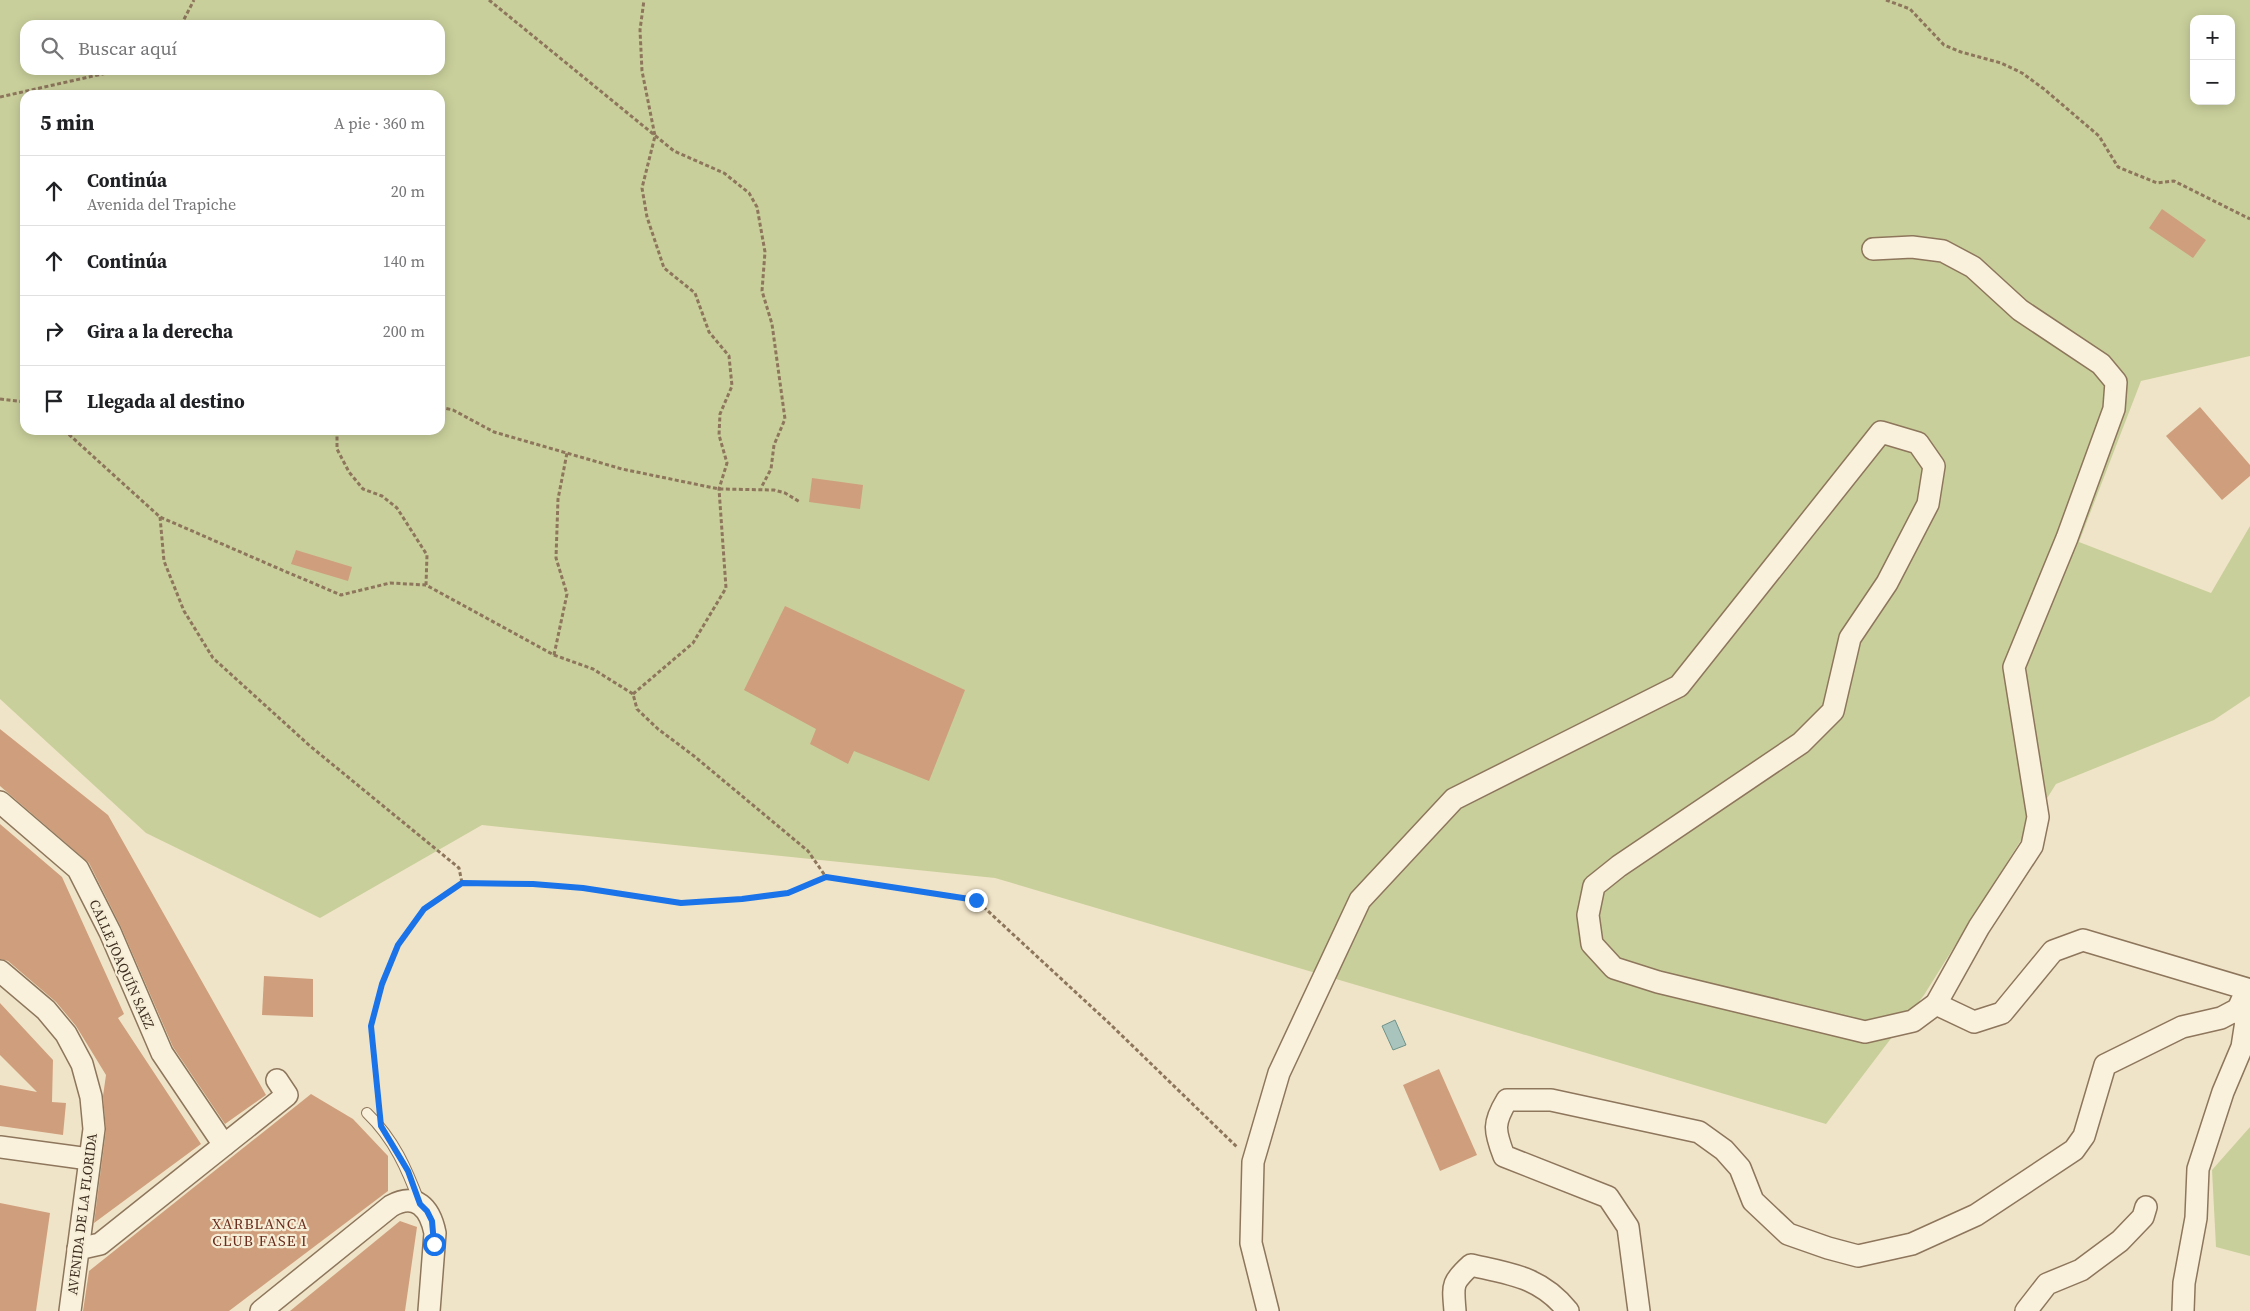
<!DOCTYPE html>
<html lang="es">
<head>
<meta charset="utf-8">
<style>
  body { margin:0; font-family:"Source Serif 4",serif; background:#f6f6f6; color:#202124 }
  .controls { position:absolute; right:15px; top:15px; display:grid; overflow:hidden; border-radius:10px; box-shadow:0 2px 12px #0003 }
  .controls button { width:45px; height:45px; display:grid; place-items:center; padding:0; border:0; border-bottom:1px solid #e0e0e0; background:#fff; color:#202124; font:25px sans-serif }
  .stop { position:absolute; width:15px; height:15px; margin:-11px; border:4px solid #1a73e8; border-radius:50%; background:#fff }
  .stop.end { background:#1a73e8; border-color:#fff; box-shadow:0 1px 5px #0008 }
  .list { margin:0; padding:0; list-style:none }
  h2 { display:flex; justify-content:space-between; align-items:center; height:65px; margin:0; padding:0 20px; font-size:21px }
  h2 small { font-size:16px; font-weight:400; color:#757577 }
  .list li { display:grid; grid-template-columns:32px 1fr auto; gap:15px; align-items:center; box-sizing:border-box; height:70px; padding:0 20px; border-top:1px solid #e0e0e0 }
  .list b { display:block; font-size:19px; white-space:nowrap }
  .list p { margin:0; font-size:16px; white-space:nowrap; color:#757577 }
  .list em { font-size:16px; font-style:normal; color:#757577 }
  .icon { flex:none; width:28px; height:28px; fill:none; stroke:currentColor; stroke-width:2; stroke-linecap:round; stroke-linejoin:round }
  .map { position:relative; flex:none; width:2250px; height:1311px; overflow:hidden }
  .search { position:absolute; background:#fff; box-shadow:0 2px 12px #0003; left:20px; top:20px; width:425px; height:55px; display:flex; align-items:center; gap:12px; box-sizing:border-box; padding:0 18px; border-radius:15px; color:#757577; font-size:19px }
  .panel { position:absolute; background:#fff; box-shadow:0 2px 12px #0003; left:20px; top:90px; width:425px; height:345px; border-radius:15px }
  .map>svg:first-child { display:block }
</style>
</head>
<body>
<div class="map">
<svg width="2250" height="1311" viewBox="0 0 2250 1311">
  <rect width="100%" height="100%" fill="#f0e4c8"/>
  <g fill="#c9cf9b" fill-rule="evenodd">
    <path d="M0 0H2250V356L2141 381 2079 542 2211 593 2250 526V696L2214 720 2056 784 1924 995 1826 1124 995 878 482 825 320 918 146 833 0 699ZM2194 19H2231V101H2194ZM25 25H440V70H25ZM25 95H440V430H25Z"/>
    <polygon points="2250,1127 2250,1256 2216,1247 2212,1170"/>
  </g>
  <polygon fill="#a9c4bc" stroke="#6f938a" points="1395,1020 1406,1045 1393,1050 1382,1026"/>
  <g fill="#cf9f7d">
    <polygon points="2162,209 2206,240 2193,258 2149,228"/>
    <polygon points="2200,407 2250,465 2250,476 2222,500 2166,436"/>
    <polygon points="812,478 863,485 860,509 809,502"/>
    <polygon points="296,550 352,567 348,581 291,564"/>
    <polygon points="785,606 965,690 929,781 854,751 848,764 810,744 816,729 744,690"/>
    <polygon points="0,729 108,815 266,1095 225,1124 173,1047 121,927 89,863 0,786"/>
    <polygon points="0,824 62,877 124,1014 118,1018 201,1144 94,1223 106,1130 103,1096 106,1075 76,1026 56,1002 8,961 0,959"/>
    <polygon points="264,976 313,979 313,1017 262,1015"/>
    <polygon points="0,1003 53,1060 52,1102 66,1103 63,1135 0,1126 0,1085 37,1092 0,1055"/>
    <polygon points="1439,1069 1477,1155 1440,1171 1403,1085"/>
    <polygon points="311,1094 353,1119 388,1156 388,1191 229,1311 83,1311 89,1271"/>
    <polygon points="0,1203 50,1213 36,1311 0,1311"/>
    <polygon points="400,1221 417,1227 405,1311 290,1311"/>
  </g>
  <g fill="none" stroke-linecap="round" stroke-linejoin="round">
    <defs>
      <path id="service" d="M367 1113C394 1139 407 1169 420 1204"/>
      <g id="minor">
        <polyline points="0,802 78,869 110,932 162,1053 224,1145"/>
        <polyline points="0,971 46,1010 66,1034 82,1064 91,1097 94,1129 70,1311"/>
        <polyline points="0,1147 89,1159"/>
        <polyline points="78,1249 100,1244 287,1095 277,1080"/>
        <path d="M261 1311 391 1206C416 1192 430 1208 435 1233L429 1311"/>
        <polyline points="1268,1311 1251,1243 1253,1162 1279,1073 1360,900 1454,799 1679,686 1881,432 1918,443 1934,466 1928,504 1887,583 1850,638 1833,711 1801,743 1619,866 1594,886 1588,915 1592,944 1614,968 1658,982 1865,1032 1913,1021 1936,1004 1979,927 2032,846 2038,817 2014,667 2067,538 2114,409 2116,382 2101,364 2020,310 1973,267 1943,251 1912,247 1873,249"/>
        <path d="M1455 1311C1453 1285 1451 1283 1471 1265 1511 1274 1541 1277 1568 1311"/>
        <path d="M1639 1311 1628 1227 1608 1197 1504 1156C1494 1130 1493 1123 1507 1100H1551L1699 1132 1724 1150 1740 1168 1753 1201 1788 1234 1828 1248 1858 1256 1912 1244 1976 1215 2074 1150 2084 1136 2105 1065 2182 1027 2221 1018 2238 1009 2247 989 2083 940 2053 951 2002 1013 1974 1022 1936 1004"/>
        <polyline points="2026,1311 2047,1284 2081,1270 2120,1241 2143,1217 2146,1207"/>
        <polyline points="2183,1311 2184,1283 2196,1218 2198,1169 2223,1092 2242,1047 2246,1021 2238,1009"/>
      </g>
    </defs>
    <use href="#service" stroke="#8d765c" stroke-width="12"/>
    <use href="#minor" stroke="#8d765c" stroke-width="24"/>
    <g stroke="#8d765c" stroke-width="3" stroke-dasharray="4 2.5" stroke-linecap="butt">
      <polyline points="489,0 674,151 724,173 749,193 757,207 765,252 762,291 772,324 785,419 774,445 771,469 761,488"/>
      <polyline points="1886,0 1910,9 1944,45 1961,52 2001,63 2022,73 2044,89 2099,136 2118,167 2157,183 2174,181 2250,219"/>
      <polyline points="181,25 194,0"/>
      <polyline points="0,97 120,70"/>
      <polyline points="0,399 25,402"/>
      <polyline points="440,407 453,410 494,432 622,469 719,489 774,490 785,493 800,502"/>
      <polyline points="64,430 160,517 275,567 341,595 390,583 426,585"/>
      <polyline points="337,430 337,449 349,472 363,489 382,496 397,508 427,555 426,585 554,655 593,669 633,694 637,709 658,729 694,756 808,851 826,877 976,900 1110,1024 1238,1148"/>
      <polyline points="160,517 164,561 184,611 213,658 310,746 459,868 462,883 424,909 398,945 382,985 371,1027 378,1105"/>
      <polyline points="554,655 567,594 556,558 558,499 567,453"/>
      <polyline points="633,694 693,643 726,588 719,489 727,463 719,435 720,414 732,386 729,356 709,332 695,293 664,268 647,217 642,188 655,136 642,71 640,30 644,0"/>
      <polyline points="462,883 533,884 583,888 681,903 742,899 788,893 826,877"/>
    </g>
    <use href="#service" stroke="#faf1dc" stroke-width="10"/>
    <use href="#minor" stroke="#faf1dc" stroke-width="21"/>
  </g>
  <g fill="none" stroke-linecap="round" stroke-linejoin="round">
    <polyline stroke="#1a73e8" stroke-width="6" points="434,1244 432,1221 427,1211 420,1204 408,1171 381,1126 371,1026 382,984 398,945 424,909 462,883 533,884 583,888 681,903 742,899 788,893 826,877 976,900"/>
  </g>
  <g text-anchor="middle" stroke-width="4.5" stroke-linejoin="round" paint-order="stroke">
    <g font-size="14" fill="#3d2e20" stroke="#f7eed8">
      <text transform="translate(122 964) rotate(66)" y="5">CALLE JOAQUÍN SAEZ</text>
      <text transform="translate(82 1214) rotate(-83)" y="5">AVENIDA DE LA FLORIDA</text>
    </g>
    <g font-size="15" letter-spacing="1" fill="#6b2e1e" stroke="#f7eed8">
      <text x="260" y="1229">XARBLANCA<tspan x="260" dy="17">CLUB FASE I</tspan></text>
    </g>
  </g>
</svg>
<div class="controls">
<button>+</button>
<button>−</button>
</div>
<div class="stop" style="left:434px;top:1244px"></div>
<div class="stop end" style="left:976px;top:900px"></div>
<div class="search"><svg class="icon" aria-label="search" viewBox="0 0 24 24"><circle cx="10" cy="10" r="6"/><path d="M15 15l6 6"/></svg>Buscar aquí</div>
<section class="panel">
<h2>5 min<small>A pie · 360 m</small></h2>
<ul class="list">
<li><svg class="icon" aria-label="ahead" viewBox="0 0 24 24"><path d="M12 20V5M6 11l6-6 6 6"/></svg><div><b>Continúa</b><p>Avenida del Trapiche</p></div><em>20 m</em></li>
<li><svg class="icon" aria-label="ahead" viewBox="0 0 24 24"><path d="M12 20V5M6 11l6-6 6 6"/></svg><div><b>Continúa</b></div><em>140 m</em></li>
<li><svg class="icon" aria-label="right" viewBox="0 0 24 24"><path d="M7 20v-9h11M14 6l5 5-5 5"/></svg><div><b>Gira a la derecha</b></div><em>200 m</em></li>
<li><svg class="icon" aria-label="arrive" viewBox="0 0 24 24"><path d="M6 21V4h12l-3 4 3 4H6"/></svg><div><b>Llegada al destino</b></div></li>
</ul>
</section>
</div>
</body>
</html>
